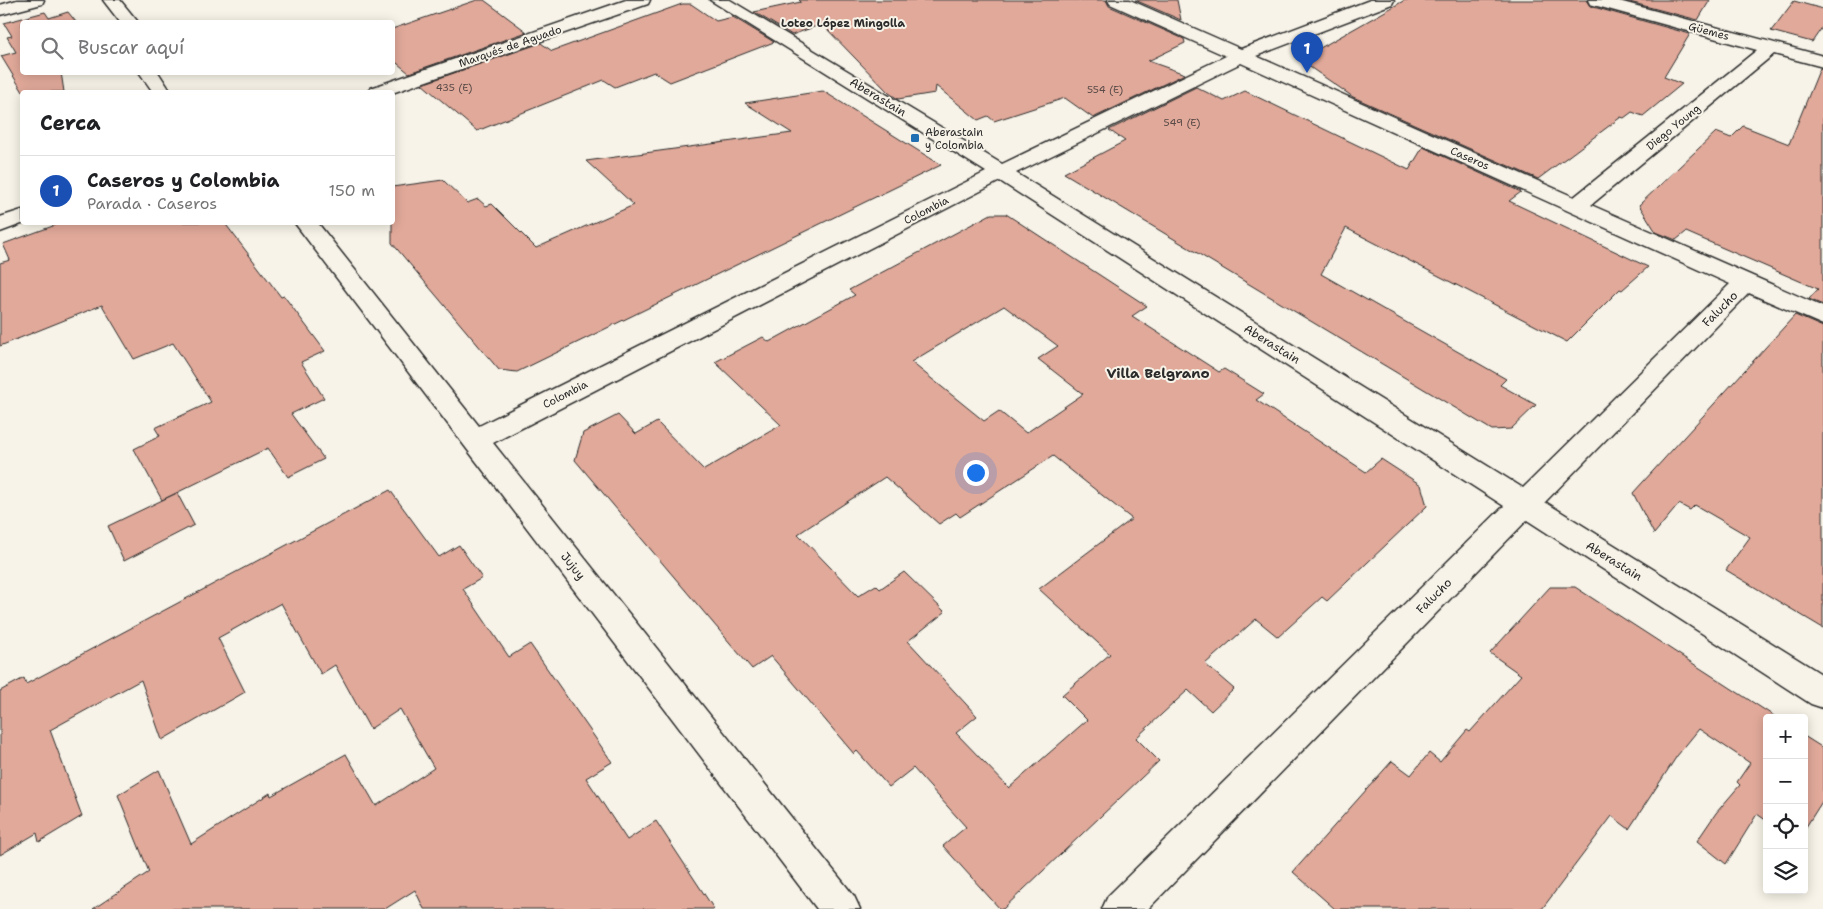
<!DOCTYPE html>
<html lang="es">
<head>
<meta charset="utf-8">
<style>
  body { margin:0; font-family:"Shantell Sans",sans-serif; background:#f6f6f6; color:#202124 }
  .controls { position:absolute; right:15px; bottom:15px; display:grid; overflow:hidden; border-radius:5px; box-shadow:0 2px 12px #0003 }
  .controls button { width:45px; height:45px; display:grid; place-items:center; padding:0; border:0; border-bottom:1px solid #e0e0e0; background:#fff; color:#202124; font:25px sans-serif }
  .you { position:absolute; left:975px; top:472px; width:18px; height:18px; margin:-12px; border:4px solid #fff; border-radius:50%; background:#1a73e8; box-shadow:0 0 0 8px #1a73e833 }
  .badge { display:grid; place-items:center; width:32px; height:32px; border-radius:50%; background:#d93025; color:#fff; font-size:16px; font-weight:700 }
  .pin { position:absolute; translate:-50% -41px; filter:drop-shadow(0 1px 2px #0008) }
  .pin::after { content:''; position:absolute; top:26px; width:18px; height:15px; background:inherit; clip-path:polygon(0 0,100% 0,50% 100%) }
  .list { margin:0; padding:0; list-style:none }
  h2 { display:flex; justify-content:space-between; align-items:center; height:65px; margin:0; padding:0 20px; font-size:21px }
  h2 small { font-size:16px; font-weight:400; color:#757577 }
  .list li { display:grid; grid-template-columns:32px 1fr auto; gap:15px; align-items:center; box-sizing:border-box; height:70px; padding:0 20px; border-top:1px solid #e0e0e0 }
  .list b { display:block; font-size:19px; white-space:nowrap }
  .list p { margin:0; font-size:16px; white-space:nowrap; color:#757577 }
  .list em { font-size:16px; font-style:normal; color:#757577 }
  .icon { flex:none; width:28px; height:28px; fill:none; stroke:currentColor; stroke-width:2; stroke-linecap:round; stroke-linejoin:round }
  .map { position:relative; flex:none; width:1823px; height:909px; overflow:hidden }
  .search { position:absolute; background:#fff; box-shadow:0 2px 12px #0003; left:20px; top:20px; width:375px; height:55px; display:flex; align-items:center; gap:12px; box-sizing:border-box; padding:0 18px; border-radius:5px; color:#757577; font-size:19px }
  .panel { position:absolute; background:#fff; box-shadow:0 2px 12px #0003; left:20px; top:90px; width:375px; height:135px; border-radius:5px }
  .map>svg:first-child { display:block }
</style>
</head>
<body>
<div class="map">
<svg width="1823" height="909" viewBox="0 0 1823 909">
  <rect width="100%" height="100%" fill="#f7f3e8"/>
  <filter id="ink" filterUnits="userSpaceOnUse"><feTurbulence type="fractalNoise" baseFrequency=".02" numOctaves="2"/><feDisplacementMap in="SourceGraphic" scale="10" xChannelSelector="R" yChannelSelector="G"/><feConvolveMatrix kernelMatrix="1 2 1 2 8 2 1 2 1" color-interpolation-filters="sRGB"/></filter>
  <g filter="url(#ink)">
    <g fill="#e1a99a" stroke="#2b2b2b" fill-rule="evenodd">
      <polygon points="477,0 484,0 527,32 409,73 392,59 392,29"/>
      <polygon points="799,0 1106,0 1109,6 1184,39 1185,43 1148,61 1185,74 1093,118 1065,98 994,121 988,116 978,120 936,86 935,93 898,99 889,93 822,24 792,35 754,12 801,2"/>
      <polygon points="1135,0 1177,0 1181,20"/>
      <polygon points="1405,0 1586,0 1590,6 1690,34 1664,77 1682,84 1643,116 1632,112 1624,118 1621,117 1538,179 1353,97 1304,63 1313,59 1306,56"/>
      <polygon points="1622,0 1710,0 1698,20"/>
      <polygon points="1794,1 1823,9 1823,26 1812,42 1771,31"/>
      <polygon points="682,4 691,4 716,21 733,17 774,42 670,82 654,72 615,87 604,80 477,131 422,84 541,43 552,51"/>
      <polygon points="45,12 49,18 68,12 76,22 22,22 22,72 61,72 64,92 23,92 1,56 16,52 7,37 12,36 4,23"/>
      <polygon points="1820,68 1823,69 1823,305 1809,299 1818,289 1686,232 1676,240 1656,232 1639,205 1716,132 1731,138 1743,126 1789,144"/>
      <polygon points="1196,87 1224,101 1245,91 1409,170 1423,147 1521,192 1509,201 1648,267 1622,290 1620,289 1567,342 1346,228 1321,274 1506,379 1500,385 1536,405 1511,429 1492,430 1064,173 1125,141 1109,130"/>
      <polygon points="823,91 941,165 517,372 499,370 392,243 392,187 443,180 467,203 478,199 486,206 492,204 536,248 634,205 586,161 792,133 745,103"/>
      <path d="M991 214H1006L1147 306 1132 316 1219 372 1224 369 1264 394 1256 400 1366 472 1381 459 1421 485 1427 506 1327 601 1322 597 1278 637 1256 619 1205 664 1234 689 1211 711 1188 690 1136 738 1159 761 1003 909H1000L943 846 966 827 913 768 889 787 857 751 854 754 771 656 752 669 575 460 583 433 618 415 636 434 657 422 704 470 781 425 715 362 763 337 769 342 855 295 849 290ZM1004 306 1058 346 1038 359 1083 394 1026 433 999 411 984 421 911 362ZM1053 456 1132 519 1039 589 1110 654 1062 695 1087 720 1009 788 956 733 977 716 908 641 945 612 904 572 880 589 876 585 858 596 798 534 885 477 939 524 956 513 960 517Z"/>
      <polygon points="64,222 224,222 281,297 284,296 325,351 301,362 324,398 291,414 324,459 288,477 268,448 162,500 134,449 160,436 155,428 211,402 173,343 134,359 102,305 0,346 0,263 10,260 3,244"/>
      <polygon points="1795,315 1823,327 1823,628 1726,570 1750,537 1695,505 1690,510 1679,504 1654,534 1633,493"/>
      <polygon points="390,490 439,557 459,545 482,578 463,589 509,657 530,644 612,762 586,778 627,840 656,821 714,909 424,909 415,890 385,909 93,909 149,872 118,795 159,770 191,844 270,793 271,796 346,754 376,806 434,768 400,709 370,729 335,665 321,674 281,603 218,638 245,692 162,740 141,680 50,730 82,816 39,842 37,833 0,855 0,691 24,678 26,684"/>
      <polygon points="177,493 194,525 124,561 108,526"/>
      <polygon points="1550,587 1575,587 1777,718 1767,718 1767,821 1757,814 1726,864 1697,841 1716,813 1740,785 1737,782 1750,763 1699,729 1677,756 1629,829 1612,816 1542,909 1335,909 1293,872 1392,761 1411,775 1429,753 1440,762 1467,730 1470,732 1521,675 1490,653"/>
      <polygon points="1804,736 1823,748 1823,800 1804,830"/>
    </g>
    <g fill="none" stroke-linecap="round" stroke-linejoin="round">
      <defs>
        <g id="minor">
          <polygon points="17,0 44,0 42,4 0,15 0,5"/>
          <polygon points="103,0 120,0 138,22 120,22"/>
          <polygon points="626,0 650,0 648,4 392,93 369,92 371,88"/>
          <path d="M710 0H730L1002 164 1226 56 1110 4 1108 0H1130L1241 49 1370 0H1394L1392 4 1256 56 1574 197 1757 50 1590 4 1588 0H1615L1823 56V67L1774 54 1591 205 1823 307V325L1749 293 1545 502 1823 675V708L1811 704 1527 520 1148 909H1102L1108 896 1504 506 1000 181 493 443 854 896 860 909H817L294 222H317L479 426 986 172ZM1241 63 1730 284 1523 488 1016 173Z"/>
          <polygon points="139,72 158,72 171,92 153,92"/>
          <polygon points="22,210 22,222 27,222 0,232 0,217"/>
        </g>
      </defs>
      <use href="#minor" stroke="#2b2b2b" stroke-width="3"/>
      <use href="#minor" fill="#f7f3e8" fill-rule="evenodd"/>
    </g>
  </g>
  <rect fill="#1f6fb2" stroke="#f7f3e8" stroke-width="2" x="910" y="133" width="10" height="10" rx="2.5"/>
  <g text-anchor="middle" stroke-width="4" stroke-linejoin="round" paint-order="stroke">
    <g font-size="10" fill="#584a47">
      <text x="454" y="91">435 (E)</text>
      <text x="1105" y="93">554 (E)</text>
      <text x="1182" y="126">549 (E)</text>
    </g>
    <g font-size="11" font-weight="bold" fill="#2b2b2b" stroke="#f7f3e8">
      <text x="843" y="27">Loteo López Mingolla</text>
    </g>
    <g font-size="11" fill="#2b2b2b" stroke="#f7f3e8">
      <text transform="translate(1709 31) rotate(15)" y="4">Güemes</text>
      <text transform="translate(510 46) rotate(-19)" y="4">Marqués de Aguado</text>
      <text transform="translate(1673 127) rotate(-39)" y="4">Diego Young</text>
      <text transform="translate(1470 158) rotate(24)" y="4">Caseros</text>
      <text transform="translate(926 210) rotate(-27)" y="4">Colombia</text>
      <text transform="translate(565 394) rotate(-27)" y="4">Colombia</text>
    </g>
    <g font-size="11" fill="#2b2b2b" stroke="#f7f3e8" text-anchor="start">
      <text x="925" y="136">Aberastain<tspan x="925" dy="13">y Colombia</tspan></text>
    </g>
    <g font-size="12" fill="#2b2b2b" stroke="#f7f3e8">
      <text transform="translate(878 97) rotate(31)" y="4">Aberastain</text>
      <text transform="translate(1720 309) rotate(-45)" y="4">Falucho</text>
      <text transform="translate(1272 344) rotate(32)" y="4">Aberastain</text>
      <text transform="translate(1614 561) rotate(32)" y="4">Aberastain</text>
      <text transform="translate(573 566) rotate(52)" y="4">Jujuy</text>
      <text transform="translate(1434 596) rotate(-45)" y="4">Falucho</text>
    </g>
    <g font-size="14" font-weight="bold" fill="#2b2b2b" stroke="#f7f3e8">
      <text x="1158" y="378">Villa Belgrano</text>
    </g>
  </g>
</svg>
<div class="controls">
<button>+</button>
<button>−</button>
<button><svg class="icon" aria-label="locate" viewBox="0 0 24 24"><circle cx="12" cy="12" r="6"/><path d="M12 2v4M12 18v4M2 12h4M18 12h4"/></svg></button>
<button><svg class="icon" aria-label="layers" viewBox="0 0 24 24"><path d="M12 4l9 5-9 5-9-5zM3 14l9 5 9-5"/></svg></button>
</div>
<div class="you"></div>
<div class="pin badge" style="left:1307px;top:73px;background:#1a4fb4">1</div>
<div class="search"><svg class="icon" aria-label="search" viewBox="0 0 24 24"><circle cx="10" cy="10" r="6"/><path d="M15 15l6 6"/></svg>Buscar aquí</div>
<section class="panel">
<h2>Cerca<small></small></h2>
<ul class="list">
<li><span class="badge" style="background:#1a4fb4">1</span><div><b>Caseros y Colombia</b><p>Parada · Caseros</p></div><em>150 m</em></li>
</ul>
</section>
</div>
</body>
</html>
